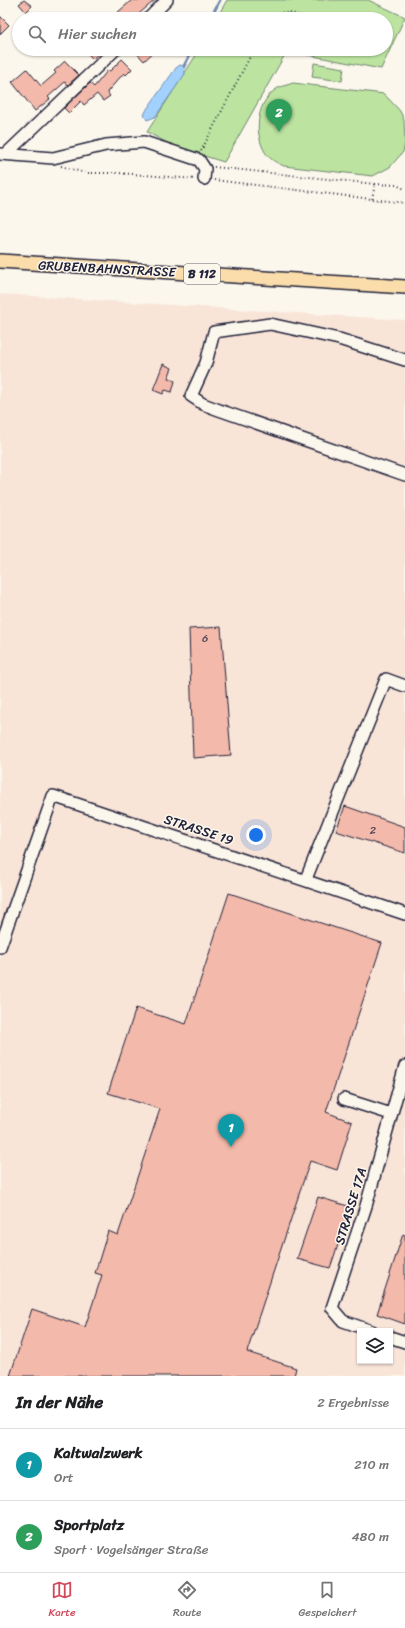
<!DOCTYPE html>
<html lang="de">
<head>
<meta charset="utf-8">
<style>
  body { margin:0; font-family:Sriracha,sans-serif; background:#f2f2f2; color:#202124 }
  .controls { position:absolute; right:12px; bottom:12px; display:grid; overflow:hidden; border-radius:0px; box-shadow:0 1px 3px #0004 }
  .controls button { width:36px; height:36px; display:grid; place-items:center; padding:0; border:0; border-bottom:1px solid #e0e0e0; background:#fff; color:#202124; font:20px sans-serif }
  .you { position:absolute; left:256px; top:835px; width:14px; height:14px; margin:-10px; border:3px solid #fff; border-radius:50%; background:#1a73e8; box-shadow:0 0 0 6px #1a73e833 }
  .badge { display:grid; place-items:center; width:26px; height:26px; border-radius:50%; background:#d1495b; color:#fff; font-size:13px; font-weight:700 }
  .pin { position:absolute; translate:-50% -33px; filter:drop-shadow(0 1px 2px #0008) }
  .pin::after { content:''; position:absolute; top:21px; width:14px; height:12px; background:inherit; clip-path:polygon(0 0,100% 0,50% 100%) }
  .list { margin:0; padding:0; list-style:none }
  h2 { display:flex; justify-content:space-between; align-items:center; height:52px; margin:0; padding:0 16px; font-size:17px }
  h2 small { font-size:13px; font-weight:400; color:#757577 }
  .list li { display:grid; grid-template-columns:26px 1fr auto; gap:12px; align-items:center; box-sizing:border-box; height:72px; padding:0 16px; border-top:1px solid #e0e0e0 }
  .list b { display:block; font-size:15px; white-space:nowrap }
  .list p { margin:0; font-size:13px; white-space:nowrap; color:#757577 }
  .list em { font-size:13px; font-style:normal; color:#757577 }
  .icon { flex:none; width:22px; height:22px; fill:none; stroke:currentColor; stroke-width:2; stroke-linecap:round; stroke-linejoin:round }
  .map { position:relative; flex:none; width:405px; height:1376px; overflow:hidden }
  .search { position:absolute; background:#fff; box-shadow:0 1px 3px #0004; left:12px; right:12px; top:12px; height:44px; display:flex; align-items:center; gap:10px; box-sizing:border-box; padding:0 14px; border-radius:22px; color:#757577; font-size:15px }
  .sheet { height:196px; background:#fff }
  nav { display:flex; justify-content:space-around; align-items:center; box-sizing:border-box; height:56px; border-top:1px solid #e0e0e0; background:#fff; font-size:11px; color:#757577 }
  nav a { display:grid; justify-items:center; gap:2px }
  nav .on { color:#d1495b }
  .map>svg:first-child { display:block }
</style>
</head>
<body>
<div class="map">
<svg width="405" height="1376" viewBox="0 0 405 1376">
  <rect width="100%" height="100%" fill="#fbf7ec"/>
  <filter id="ink" filterUnits="userSpaceOnUse"><feTurbulence type="fractalNoise" baseFrequency=".025" numOctaves="2"/><feDisplacementMap in="SourceGraphic" scale="8" xChannelSelector="R" yChannelSelector="G"/><feConvolveMatrix kernelMatrix="1 2 1 2 8 2 1 2 1" color-interpolation-filters="sRGB"/></filter>
  <g filter="url(#ink)">
    <path fill="#f9e4d8" fill-rule="evenodd" d="M0 294 405 320V1376H0ZM360 1331H390V1361H360Z"/>
    <g fill="#bce4a0" stroke="#6f836e">
      <polygon points="227,0 368,0 405,17 381,69 287,51 224,162 175,147 147,132 200,49 386,49 386,19 216,19"/>
      <polygon points="314,63 344,68 342,81 312,77"/>
      <path d="M293 83 384 94 400 111 404 120 405 143 403 152 390 167 373 176 284 166C277 163 269 159 265 152 253 132 257 100 278 88 282 86 288 85 293 83Z"/>
    </g>
    <polygon fill="#a3d1fe" stroke="#6f8bb0" points="180,65 184,66 185,74 155,117 147,120 144,115 147,109 176,68"/>
    <g fill="none" stroke-linecap="round" stroke-linejoin="round">
      <g stroke="#6f8bb0" stroke-width="3">
        <polyline points="210,19 220,0"/>
        <polyline points="184,66 193,49"/>
      </g>
    </g>
    <g fill="#f3b9aa" stroke="#22223b">
      <polygon points="24,0 32,6 26,12 19,4"/>
      <polygon points="132,0 155,0 133,19 110,19"/>
      <polygon points="0,16 9,25 0,34"/>
      <polygon points="83,49 104,49 93,59"/>
      <polygon points="133,49 157,49 144,61"/>
      <polygon points="122,59 132,69 126,75 124,73 107,92 110,96 103,101 97,94 84,105 81,101 69,113 64,108 90,83 94,87 108,70 110,71"/>
      <polygon points="65,61 79,75 68,85 65,82 48,97 50,99 35,111 12,82 27,69 41,86 56,73 54,71"/>
      <polygon points="163,364 172,368 168,378 175,381 172,392 165,390 163,394 153,390"/>
      <polygon points="221,627 231,755 193,758 189,629"/>
      <polygon points="345,806 405,827 405,853 336,831"/>
      <polygon points="229,893 382,943 326,1112 352,1122 337,1170 310,1161 247,1352 296,1368 294,1376 10,1376 32,1309 85,1327 102,1275 95,1273 108,1231 118,1235 160,1109 108,1093 136,1008 186,1024"/>
      <polygon points="318,1197 351,1207 330,1268 297,1259"/>
      <polygon points="403,1234 405,1235 405,1324 377,1314"/>
    </g>
    <g fill="none" stroke-linecap="round" stroke-linejoin="round">
      <defs>
        <g id="minor">
          <polyline points="148,19 167,0"/>
          <polyline points="0,154 53,158 106,145 144,142 199,160 205,169 204,179"/>
          <polyline points="6,154 116,49"/>
          <polyline points="405,360 339,339 270,324 214,332 206,363 191,396 203,404 219,410 405,475"/>
          <polyline points="306,879 386,679 405,686"/>
          <polyline points="0,947 53,796 405,914"/>
          <polyline points="344,1099 391,1114"/>
          <polyline points="372,1331 343,1321 332,1308 366,1206 405,1066"/>
          <polyline points="390,1337 405,1342"/>
        </g>
        <polyline id="major" points="0,261 405,287"/>
      </defs>
      <use href="#minor" stroke="#22223b" stroke-width="14"/>
      <use href="#major" stroke="#22223b" stroke-width="16"/>
      <g stroke="#22223b" stroke-width="2" stroke-dasharray="1 3" stroke-linecap="butt">
        <path d="M272 19C280 6 299 16 311 19"/>
        <polyline points="201,151 254,49"/>
        <polyline points="61,166 85,173 119,173 195,179"/>
        <polyline points="214,167 375,184 372,199"/>
        <polyline points="214,180 405,203"/>
        <polyline points="375,184 396,185 405,189"/>
      </g>
      <use href="#minor" stroke="#fbf7ec" stroke-width="11"/>
      <use href="#major" stroke="#faddab" stroke-width="13"/>
    </g>
  </g>
  <g text-anchor="middle" stroke-width="3" stroke-linejoin="round" paint-order="stroke">
    <g font-size="11" fill="#564857">
      <text x="205" y="642">6</text>
      <text x="373" y="834">2</text>
    </g>
    <rect fill="#fbf7ec" stroke="#636270" stroke-width="1" x="184" y="264" width="36" height="20" rx="3"/>
    <g font-size="12" font-weight="bold" fill="#22223b">
      <text x="202" y="278">B 112</text>
    </g>
    <g font-size="13" fill="#22223b" stroke="#fbf7ec">
      <text transform="translate(107 268) rotate(3)" y="5">GRUBENBAHNSTRASSE</text>
      <text transform="translate(199 829) rotate(18)" y="5">STRASSE 19</text>
      <text transform="translate(350 1206) rotate(-73)" y="5">STRASSE 17A</text>
    </g>
  </g>
</svg>
<div class="controls">
<button><svg class="icon" aria-label="layers" viewBox="0 0 24 24"><path d="M12 4l9 5-9 5-9-5zM3 14l9 5 9-5"/></svg></button>
</div>
<div class="you"></div>
<div class="pin badge" style="left:231px;top:1147px;background:#0f9aa8">1</div>
<div class="pin badge" style="left:279px;top:132px;background:#2e9e5b">2</div>
<div class="search"><svg class="icon" aria-label="search" viewBox="0 0 24 24"><circle cx="10" cy="10" r="6"/><path d="M15 15l6 6"/></svg>Hier suchen</div>
</div>
<section class="sheet">
<h2>In der Nähe<small>2 Ergebnisse</small></h2>
<ul class="list">
<li><span class="badge" style="background:#0f9aa8">1</span><div><b>Kaltwalzwerk</b><p>Ort</p></div><em>210 m</em></li>
<li><span class="badge" style="background:#2e9e5b">2</span><div><b>Sportplatz</b><p>Sport · Vogelsänger Straße</p></div><em>480 m</em></li>
</ul>
</section>
<nav>
<a class="on"><svg class="icon" aria-label="map" viewBox="0 0 24 24"><path d="M3 6l6-2 6 2 6-2v14l-6 2-6-2-6 2zM9 4v14M15 6v14"/></svg>Karte</a>
<a><svg class="icon" aria-label="directions" viewBox="0 0 24 24"><path d="M12 3l9 9-9 9-9-9zM9 14v-3h6M13 9l2 2-2 2"/></svg>Route</a>
<a><svg class="icon" aria-label="saved" viewBox="0 0 24 24"><path d="M7 4h10v16l-5-4-5 4z"/></svg>Gespeichert</a>
</nav>
</body>
</html>
